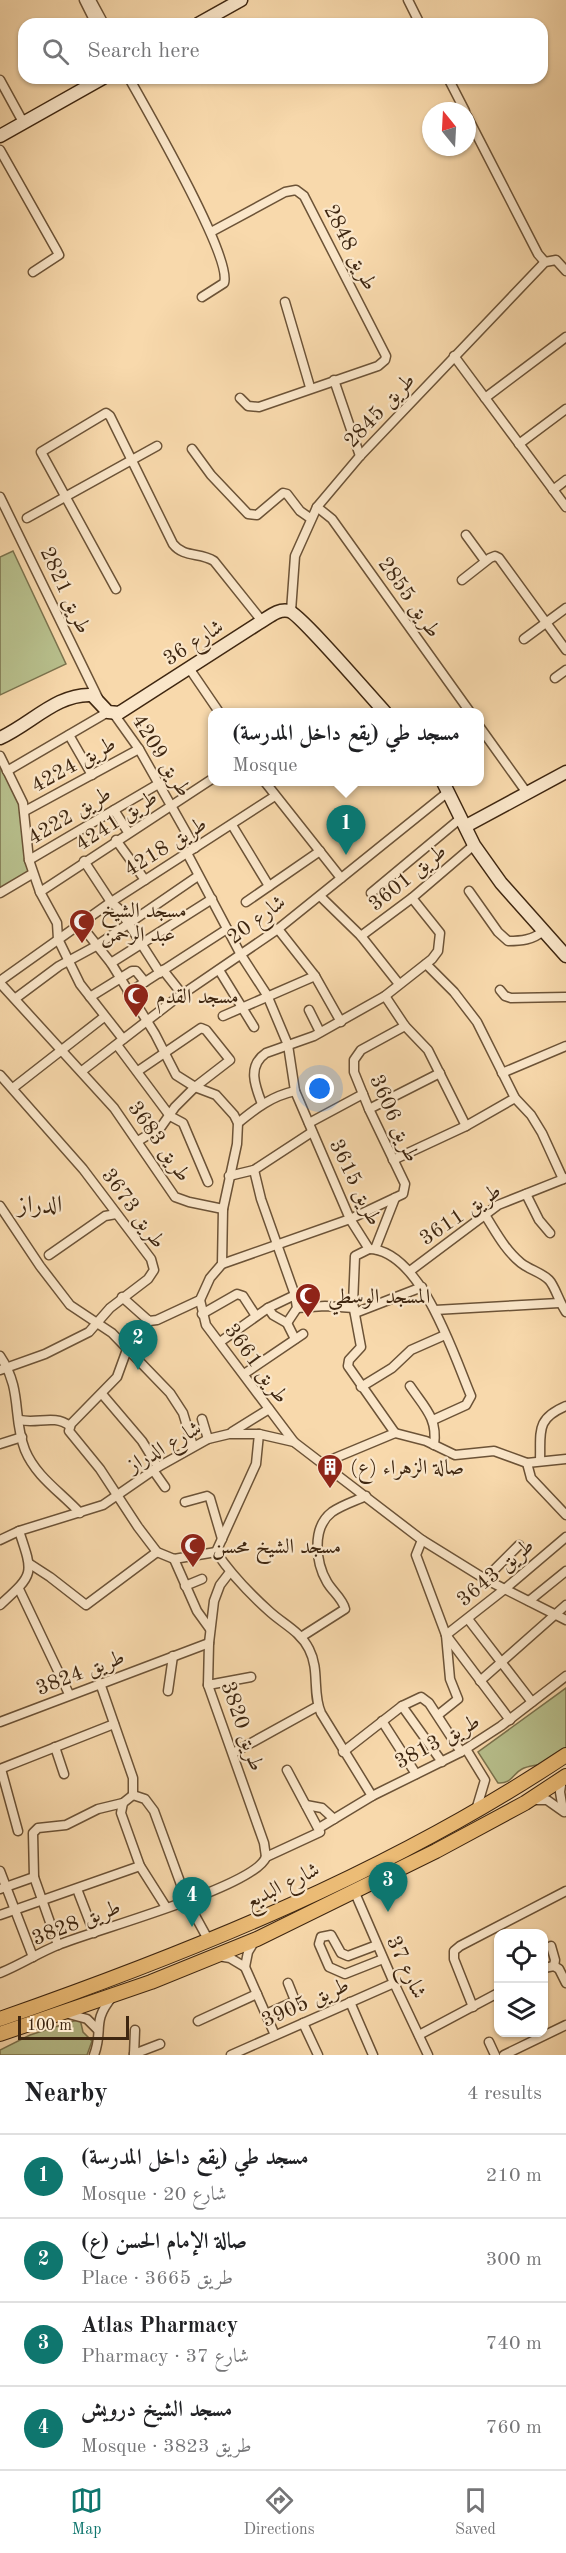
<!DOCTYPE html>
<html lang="en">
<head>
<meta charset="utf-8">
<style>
  body { margin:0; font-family:"Old Standard TT",Amiri,serif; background:#f2f2f2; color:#202124 }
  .controls { position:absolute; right:18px; bottom:18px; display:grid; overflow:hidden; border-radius:12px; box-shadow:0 2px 4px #0004 }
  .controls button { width:54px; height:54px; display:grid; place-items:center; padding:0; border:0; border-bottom:2px solid #e0e0e0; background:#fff; color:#202124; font:30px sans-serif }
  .compass { position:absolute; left:422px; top:102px; width:54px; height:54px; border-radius:50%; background:#fff; box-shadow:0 2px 4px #0004; rotate:342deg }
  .scale { position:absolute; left:18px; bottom:15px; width:111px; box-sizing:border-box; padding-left:6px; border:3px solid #3e2610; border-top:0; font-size:16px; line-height:21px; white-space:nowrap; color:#3e2610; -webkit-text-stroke:4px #fae6c9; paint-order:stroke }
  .you { position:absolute; left:320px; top:1089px; width:21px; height:21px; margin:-15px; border:4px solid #fff; border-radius:50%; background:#1a73e8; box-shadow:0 0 0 9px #1a73e833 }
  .badge { display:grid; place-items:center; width:39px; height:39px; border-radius:50%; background:#0f766e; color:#fff; font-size:20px; font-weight:700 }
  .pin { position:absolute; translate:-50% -50px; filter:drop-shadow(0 2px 3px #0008) }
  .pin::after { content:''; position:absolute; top:32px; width:21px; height:18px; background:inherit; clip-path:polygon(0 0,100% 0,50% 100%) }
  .popup { position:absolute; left:208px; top:708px; width:276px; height:78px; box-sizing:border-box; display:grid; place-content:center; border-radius:12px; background:#fff; filter:drop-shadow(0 2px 4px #0005); font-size:20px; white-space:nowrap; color:#757577 }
  .popup b { font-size:22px; color:#202124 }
  .popup::after { content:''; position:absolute; left:50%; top:100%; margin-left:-12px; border:12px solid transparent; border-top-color:#fff }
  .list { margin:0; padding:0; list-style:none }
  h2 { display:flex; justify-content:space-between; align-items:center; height:78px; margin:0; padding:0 24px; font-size:26px }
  h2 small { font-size:20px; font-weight:400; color:#757577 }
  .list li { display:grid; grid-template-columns:39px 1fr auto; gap:18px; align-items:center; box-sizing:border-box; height:84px; padding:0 24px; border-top:2px solid #e0e0e0 }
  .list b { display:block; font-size:22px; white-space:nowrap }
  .list p { margin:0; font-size:20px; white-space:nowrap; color:#757577 }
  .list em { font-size:20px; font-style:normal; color:#757577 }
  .icon { flex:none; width:33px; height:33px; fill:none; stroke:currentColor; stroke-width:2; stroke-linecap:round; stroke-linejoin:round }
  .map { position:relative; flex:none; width:566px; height:2055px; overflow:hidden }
  .search { position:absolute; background:#fff; box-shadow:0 2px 4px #0004; left:18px; right:18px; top:18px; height:66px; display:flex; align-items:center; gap:15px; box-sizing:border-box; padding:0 21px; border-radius:18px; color:#757577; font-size:22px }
  .sheet { height:414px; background:#fff }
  nav { display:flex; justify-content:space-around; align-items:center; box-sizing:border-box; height:84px; border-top:2px solid #e0e0e0; background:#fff; font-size:16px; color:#757577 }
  nav a { display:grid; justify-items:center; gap:3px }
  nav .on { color:#0f766e }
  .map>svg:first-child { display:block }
</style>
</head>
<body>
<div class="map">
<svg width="566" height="2055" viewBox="0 0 566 2055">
  <rect width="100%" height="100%" fill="#f8d9ac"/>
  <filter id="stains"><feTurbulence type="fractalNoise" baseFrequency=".00333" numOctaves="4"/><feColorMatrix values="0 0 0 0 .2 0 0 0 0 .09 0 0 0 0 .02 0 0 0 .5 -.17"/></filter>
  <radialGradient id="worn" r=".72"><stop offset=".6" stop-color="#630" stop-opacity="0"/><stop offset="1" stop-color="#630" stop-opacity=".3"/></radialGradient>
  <g fill="#b8c08d" stroke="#7b734e" stroke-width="1.5">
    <polygon points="13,551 66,664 0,695 0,557"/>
    <polygon points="0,757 25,811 32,874 0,894"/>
    <path d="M566 1688V1748C560 1752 553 1759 546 1762 539 1766 529 1765 522 1769 512 1774 512 1784 498 1783L478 1752Z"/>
    <polygon points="80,2019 83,2032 92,2041 87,2055 0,2055 0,2050 30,2035"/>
  </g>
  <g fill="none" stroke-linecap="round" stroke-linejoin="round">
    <defs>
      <g id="street">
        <polyline points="84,0 96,24"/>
        <polyline points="91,0 104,24"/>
        <polyline points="408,0 420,24"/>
        <path d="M129 78C146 109 233 258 224 283L202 297"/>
        <polyline points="448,78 465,111"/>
        <polyline points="0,80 23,122"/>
        <polyline points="467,116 538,254 545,262"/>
        <polyline points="0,150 57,251 59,255 33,272"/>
        <polyline points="211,232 285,192 296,190 304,196 386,356 385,360 378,366 259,407 248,406 240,398"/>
        <polyline points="285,302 310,387"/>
        <polyline points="454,356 566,507"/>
        <polyline points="334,380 360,456"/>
        <polyline points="485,398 566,337"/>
        <polyline points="519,444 566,409"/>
        <polyline points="192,449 211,475 248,514 257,515 283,493 287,494 300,511 310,518"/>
        <polyline points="553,490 566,480"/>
        <polyline points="0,497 98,698"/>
        <polyline points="317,507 332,519 470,712"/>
        <polyline points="27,518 157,446"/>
        <polyline points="466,535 485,561"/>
        <polyline points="462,580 490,558 495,556 499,558 566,650"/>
        <path d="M116 589 41 452 106 413 110 416 173 544C184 558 200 552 214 561L262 621"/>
        <polyline points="291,611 295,556 317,507 360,456 545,262 556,260 566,271"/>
        <polyline points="524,639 566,608"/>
        <polyline points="189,668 219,712"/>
        <polyline points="555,678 566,670"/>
        <polyline points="114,714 139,749 195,848"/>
        <polyline points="479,726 527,793"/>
        <polyline points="69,735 92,775"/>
        <polyline points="0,756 23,803 29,860 40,892 57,923 58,939 80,984 123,1039"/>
        <polyline points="7,771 108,712"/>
        <polyline points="265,782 341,878"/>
        <polyline points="114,810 128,832"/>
        <polyline points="25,811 139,749"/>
        <polyline points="232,825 269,886"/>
        <polyline points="116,840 145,880"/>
        <path d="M187 853 241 955 267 995 288 1045 295 1091 350 1219 369 1249C421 1250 454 1356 471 1396L466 1405 433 1420"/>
        <polyline points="29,860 160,783"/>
        <polyline points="84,861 111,902 119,909 160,973"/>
        <path d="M469 891 498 932 508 941C521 941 533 940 543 931"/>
        <polyline points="40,892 212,779"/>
        <polyline points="0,893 32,874"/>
        <polyline points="371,893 461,818"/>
        <polyline points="320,896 361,936 399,984"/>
        <polyline points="246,902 320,851"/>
        <polyline points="80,924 111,963 155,1034 176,1075 195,1087 216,1095 234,1115 238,1123 237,1144 223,1209 222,1264 210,1278 200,1300 157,1320 149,1321 122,1297"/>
        <polyline points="278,929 315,976 341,1022"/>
        <polyline points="361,936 412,898 474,845"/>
        <polyline points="111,963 212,899"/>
        <polyline points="426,964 454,992 477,1022 515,1098 531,1115 542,1133 563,1179"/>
        <polyline points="163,970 182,994"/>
        <polyline points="219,970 254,1027"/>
        <polyline points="0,981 111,902 275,796"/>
        <polyline points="0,983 114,1108 175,1197 189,1202 223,1209"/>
        <polyline points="500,990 505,996 511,998 566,997"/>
        <polyline points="128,993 227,929"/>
        <polyline points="385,996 405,1026 428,1050 466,1126"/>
        <polyline points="90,997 132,971 136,971 145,982"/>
        <polyline points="16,998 59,966 96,946 198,876"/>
        <polyline points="309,1010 320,1032"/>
        <polyline points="223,1016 315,976"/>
        <polyline points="117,1045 170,1116"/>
        <polyline points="82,1071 174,1000 278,929 448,792"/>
        <polyline points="502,1073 566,1046"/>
        <polyline points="0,1075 83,1169 151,1259 154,1270 148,1279 110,1308 89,1332 45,1354 0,1370"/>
        <polyline points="13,1088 104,1017"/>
        <path d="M262 1104C255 1086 247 1066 266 1053L314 1036 385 996 432 959 438 951 440 933 412 898"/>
        <polyline points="369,1109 440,1073"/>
        <polyline points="170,1116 183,1123 208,1182"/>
        <path d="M238 1123C256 1108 272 1096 295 1091"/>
        <polyline points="309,1123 363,1094"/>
        <polyline points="138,1141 161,1127 175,1107 195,1087 230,1060 206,1030 201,1028 138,1071"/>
        <polyline points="393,1160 466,1126 515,1098"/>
        <polyline points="254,1170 261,1199 295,1295"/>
        <polyline points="229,1176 254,1170 312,1132"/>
        <polyline points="526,1194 539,1220 550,1233"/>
        <polyline points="0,1206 40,1266 70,1305 112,1333 170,1393 183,1413 193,1446"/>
        <path d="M485 1215C496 1232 505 1250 521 1263 530 1270 541 1272 549 1280 555 1286 559 1302 566 1312"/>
        <polyline points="369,1249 355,1256 353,1304 361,1347 349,1360 348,1366 395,1433"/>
        <polyline points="375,1249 395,1198"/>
        <polyline points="49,1255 105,1216 116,1214"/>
        <polyline points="222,1264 350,1219 403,1194 405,1184 369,1109 354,1072 354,1060 361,1050 405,1026"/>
        <polyline points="410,1271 498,1205 566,1178"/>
        <polyline points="200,1300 206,1325 294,1442"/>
        <polyline points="268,1308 273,1315 287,1323 295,1339"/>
        <polyline points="297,1308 325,1306 354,1308"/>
        <polyline points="435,1310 559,1303"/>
        <polyline points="355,1313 422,1287"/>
        <polyline points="202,1314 237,1294 243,1296 256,1316"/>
        <polyline points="149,1321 129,1344 117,1377 71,1424 69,1431 100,1469 138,1527 157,1552 174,1559 216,1552"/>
        <polyline points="220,1342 268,1308 295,1295 297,1308 287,1323"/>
        <path d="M0 1356C23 1390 12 1417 25 1450 36 1477 62 1493 80 1513"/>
        <polyline points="244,1374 303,1334"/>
        <path d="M410 1386C424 1407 438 1418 434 1445"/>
        <polyline points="361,1387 392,1368 411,1350 445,1335"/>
        <polyline points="102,1394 142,1441 158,1467"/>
        <polyline points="202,1419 208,1439"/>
        <path d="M20 1420C38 1424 54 1414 70 1426"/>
        <polyline points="232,1432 269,1409"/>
        <polyline points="0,1444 22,1437"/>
        <path d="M540 1461C541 1432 535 1419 566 1406"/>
        <polyline points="323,1463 395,1433 426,1441 455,1455 494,1451 527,1463 566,1459"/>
        <polyline points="527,1463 531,1478 566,1515"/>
        <polyline points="153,1470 165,1487"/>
        <polyline points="185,1502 207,1496 210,1498 222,1539"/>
        <polyline points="0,1540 19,1531 103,1505 158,1467 208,1439 229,1434 259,1434 294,1442 422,1540 485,1579 566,1620"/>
        <polyline points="422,1540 416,1555 446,1635 510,1720"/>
        <path d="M216 1552C231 1574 249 1593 269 1611 283 1624 300 1631 309 1649 320 1670 312 1693 321 1713L372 1796"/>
        <polyline points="216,1552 256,1464 259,1434"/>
        <polyline points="174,1559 197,1611 210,1629"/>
        <polyline points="30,1564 50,1577 86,1605 157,1552"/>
        <polyline points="230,1572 220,1585 214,1601 209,1643 208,1685 264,1843 266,1857"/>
        <polyline points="485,1579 519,1545"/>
        <polyline points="185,1586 202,1579"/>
        <polyline points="19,1589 69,1694"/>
        <polyline points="529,1601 566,1571"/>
        <path d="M0 1605C34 1574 34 1575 19 1531"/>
        <polyline points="468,1619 532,1702"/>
        <polyline points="446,1635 506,1588 566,1537"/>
        <path d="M301 1637 345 1609C343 1599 332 1591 327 1582 316 1563 311 1528 332 1512 342 1505 355 1501 366 1496"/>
        <polyline points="480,1681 566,1605"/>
        <polyline points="100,1683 133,1778 133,1795"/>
        <polyline points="208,1685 251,1677"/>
        <polyline points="168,1691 173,1656"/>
        <polyline points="402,1706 442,1762"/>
        <polyline points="438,1715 458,1699 450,1679 446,1635"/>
        <polyline points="382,1721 416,1774"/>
        <polyline points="0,1722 209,1643"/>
        <polyline points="55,1747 64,1774"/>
        <polyline points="466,1749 485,1780 476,1810"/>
        <polyline points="343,1752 402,1706 421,1697 429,1703 461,1752"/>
        <polyline points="233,1753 318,1706"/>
        <polyline points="0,1769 114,1724"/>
        <polyline points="1,1769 18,1831"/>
        <polyline points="562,1779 560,1792 563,1810"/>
        <polyline points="133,1795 145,1799 154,1811 187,1901 209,1941"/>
        <polyline points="133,1795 123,1803 121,1813 140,1866 166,1907"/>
        <polyline points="532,1800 547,1800 564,1812"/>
        <polyline points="306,1805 322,1808 334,1819"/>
        <polyline points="319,1828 372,1796 461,1752 501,1726 566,1676"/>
        <polyline points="266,1857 320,1832 287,1770"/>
        <polyline points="0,1871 33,1957"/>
        <polyline points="0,1889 34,1877"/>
        <polyline points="77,1889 94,1933"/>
        <polyline points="355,1893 394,1983 428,2055"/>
        <polyline points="0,1915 140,1866"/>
        <polyline points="254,1942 248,1952 245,1967 275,2035"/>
        <polyline points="58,1945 34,1877 33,1833 38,1828 66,1825 98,1809 123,1803"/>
        <polyline points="377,1945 348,1956 341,1953 331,1935 321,1937 319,1944 329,1967 345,1974 383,1959"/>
        <polyline points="551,1946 555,1960 554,1966"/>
        <polyline points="218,1956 230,1958 245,1967"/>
        <polyline points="544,1968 554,1966 559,1969 566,1983"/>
        <path d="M0 1973C20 1965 38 1953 58 1945 94 1930 255 1887 266 1857"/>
        <polyline points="350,2002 373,2055"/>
        <polyline points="473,2007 454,1959 454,1951 460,1946 566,1891"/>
        <polyline points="65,2013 87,2019 98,2030"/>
        <polyline points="266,2014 293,2002 294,1998 288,1983"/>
        <polyline points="198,2021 257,1994"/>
        <polyline points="303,2023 318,2055"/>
        <polyline points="419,2035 498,1993"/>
        <polyline points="489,2042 495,2055"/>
        <polyline points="134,2054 160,2044"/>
        <path d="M94 2055C104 2029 91 2023 112 1997"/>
        <polyline points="134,2055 135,2030"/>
        <polyline points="231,2055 394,1983"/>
        <polyline points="504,2055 566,2025"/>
      </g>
      <g id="secondary">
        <polyline points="198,24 241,0"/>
        <polyline points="0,136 103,78"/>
        <path d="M0 738C30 725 57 693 92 695L108 712 119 713 259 623C268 618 278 608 289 611 300 614 371 697 385 712"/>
        <polyline points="443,782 474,845 501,883 566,956"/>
        <polyline points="466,826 566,772"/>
      </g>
      <g id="primary">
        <path d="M0 2019C197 1950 392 1871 566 1755"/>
        <polyline points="0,2034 151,1982 257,1939 436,1851 525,1803 566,1776"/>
      </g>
    </defs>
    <use href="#street" stroke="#6c5337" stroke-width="11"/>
    <use href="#secondary" stroke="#3e2610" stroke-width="15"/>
    <use href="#primary" stroke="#3e2610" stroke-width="16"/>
    <use href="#street" stroke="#fae6c9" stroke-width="8"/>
    <use href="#secondary" stroke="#fae6c9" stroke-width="12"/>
    <use href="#primary" stroke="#ecbc76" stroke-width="14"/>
  </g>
  <defs>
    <symbol id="mosque-pin" viewBox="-11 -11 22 30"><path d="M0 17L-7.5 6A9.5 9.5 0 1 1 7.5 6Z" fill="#8f2418" stroke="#fae6c9"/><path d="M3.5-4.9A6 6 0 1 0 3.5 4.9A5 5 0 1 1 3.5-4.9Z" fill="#fff"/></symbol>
    <symbol id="building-pin" viewBox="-11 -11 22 30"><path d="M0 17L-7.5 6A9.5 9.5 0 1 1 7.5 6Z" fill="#8f2418" stroke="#fae6c9"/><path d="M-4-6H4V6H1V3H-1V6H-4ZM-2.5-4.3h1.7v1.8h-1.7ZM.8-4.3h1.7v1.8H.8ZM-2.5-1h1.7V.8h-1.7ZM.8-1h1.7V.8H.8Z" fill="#fff"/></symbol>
  </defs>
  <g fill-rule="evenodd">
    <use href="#mosque-pin" x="67" y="907" width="30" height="40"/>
    <use href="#mosque-pin" x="121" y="981" width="30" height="40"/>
    <use href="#mosque-pin" x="293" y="1281" width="30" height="40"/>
    <use href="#building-pin" x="315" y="1452" width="30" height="40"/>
    <use href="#mosque-pin" x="178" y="1531" width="30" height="40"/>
  </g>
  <g text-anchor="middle" stroke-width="4.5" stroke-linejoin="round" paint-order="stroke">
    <g font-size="21" fill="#3e2610" stroke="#fae6c9">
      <text transform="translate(351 247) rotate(63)" y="7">طريق 2848</text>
      <text transform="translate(379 410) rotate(-47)" y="7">طريق 2845</text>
      <text transform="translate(66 590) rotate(65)" y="7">طريق 2821</text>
      <text transform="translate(410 597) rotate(55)" y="7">طريق 2855</text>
      <text transform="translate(193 642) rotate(-33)" y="7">شارع 36</text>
      <text transform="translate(162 755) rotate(58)" y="7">طريق 4209</text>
      <text transform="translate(73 764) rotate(-29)" y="7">طريق 4224</text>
      <text transform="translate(69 815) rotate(-31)" y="7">طريق 4222</text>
      <text transform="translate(116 820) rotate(-33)" y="7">طريق 4241</text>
      <text transform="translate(165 846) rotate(-32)" y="7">طريق 4218</text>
      <text transform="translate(407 877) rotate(-39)" y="7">طريق 3601</text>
      <text transform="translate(256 919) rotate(-37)" y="7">شارع 20</text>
      <text transform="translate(395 1118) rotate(66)" y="7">طريق 3606</text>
      <text transform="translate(160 1141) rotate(55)" y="7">طريق 3683</text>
      <text transform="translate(356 1182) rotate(64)" y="7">طريق 3615</text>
      <text transform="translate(134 1208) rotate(54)" y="7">طريق 3673</text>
      <text transform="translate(460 1214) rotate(-34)" y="7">طريق 3611</text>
      <text transform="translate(257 1363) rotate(54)" y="7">طريق 3661</text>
      <text transform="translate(164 1446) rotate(-30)" y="7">شارع الدراز</text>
      <text transform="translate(495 1572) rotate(-40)" y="7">طريق 3643</text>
      <text transform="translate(80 1672) rotate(-21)" y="7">طريق 3824</text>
      <text transform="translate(243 1726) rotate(71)" y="7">طريق 3820</text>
      <text transform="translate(437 1741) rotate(-28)" y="7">طريق 3813</text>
      <text transform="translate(282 1885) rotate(-26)" y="7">شارع البديع</text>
      <text transform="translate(76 1922) rotate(-21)" y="7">طريق 3828</text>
      <text transform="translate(407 1967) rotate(65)" y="7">شارع 37</text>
      <text transform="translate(305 2002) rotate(-24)" y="7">طريق 3905</text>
    </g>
    <g font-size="21" fill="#3e2610" stroke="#fae6c9" text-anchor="start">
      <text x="101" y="917">مسجد الشيخ<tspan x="101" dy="24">عبد الرحمن</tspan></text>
      <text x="156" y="1003">مسجد القدم</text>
      <text x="328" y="1303">المسجد الوسطي</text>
      <text x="350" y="1474">(ع) صالة الزهراء</text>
      <text x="212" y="1553">مسجد الشيخ محسن</text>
    </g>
    <g font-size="24" fill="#3e2610" stroke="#fae6c9">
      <text x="40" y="1212">الدراز</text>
    </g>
  </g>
  <rect width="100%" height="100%" filter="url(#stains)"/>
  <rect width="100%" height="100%" fill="url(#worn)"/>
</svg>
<div class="controls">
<button><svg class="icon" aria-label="locate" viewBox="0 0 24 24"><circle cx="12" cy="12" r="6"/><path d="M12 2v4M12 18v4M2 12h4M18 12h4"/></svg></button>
<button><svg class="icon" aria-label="layers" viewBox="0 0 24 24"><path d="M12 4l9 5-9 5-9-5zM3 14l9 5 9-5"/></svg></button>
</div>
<svg class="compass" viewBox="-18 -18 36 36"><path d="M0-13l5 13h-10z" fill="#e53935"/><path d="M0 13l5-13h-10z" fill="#757577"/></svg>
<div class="scale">100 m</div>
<div class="you"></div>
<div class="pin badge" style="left:346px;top:855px">1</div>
<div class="popup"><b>مسجد طي (يقع داخل المدرسة)</b>Mosque</div>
<div class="pin badge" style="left:138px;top:1370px">2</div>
<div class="pin badge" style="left:388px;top:1912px">3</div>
<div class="pin badge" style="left:192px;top:1927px">4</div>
<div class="search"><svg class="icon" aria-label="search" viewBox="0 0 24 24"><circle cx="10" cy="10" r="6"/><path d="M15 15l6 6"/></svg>Search here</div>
</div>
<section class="sheet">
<h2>Nearby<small>4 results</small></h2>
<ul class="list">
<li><span class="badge">1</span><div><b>مسجد طي (يقع داخل المدرسة)</b><p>Mosque · شارع 20</p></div><em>210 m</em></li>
<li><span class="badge">2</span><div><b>صالة الإمام الحسن (ع)</b><p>Place · طريق 3665</p></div><em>300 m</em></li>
<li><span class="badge">3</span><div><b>Atlas Pharmacy</b><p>Pharmacy · شارع 37</p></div><em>740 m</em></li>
<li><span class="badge">4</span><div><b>مسجد الشيخ درويش</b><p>Mosque · طريق 3823</p></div><em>760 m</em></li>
</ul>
</section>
<nav>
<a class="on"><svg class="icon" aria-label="map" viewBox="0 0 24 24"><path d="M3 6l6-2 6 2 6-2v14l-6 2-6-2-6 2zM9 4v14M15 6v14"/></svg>Map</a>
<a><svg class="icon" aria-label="directions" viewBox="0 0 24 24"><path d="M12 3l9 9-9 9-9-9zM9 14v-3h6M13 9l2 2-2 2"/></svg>Directions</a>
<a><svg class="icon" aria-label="saved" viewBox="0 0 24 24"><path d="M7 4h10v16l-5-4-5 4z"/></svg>Saved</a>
</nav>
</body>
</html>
